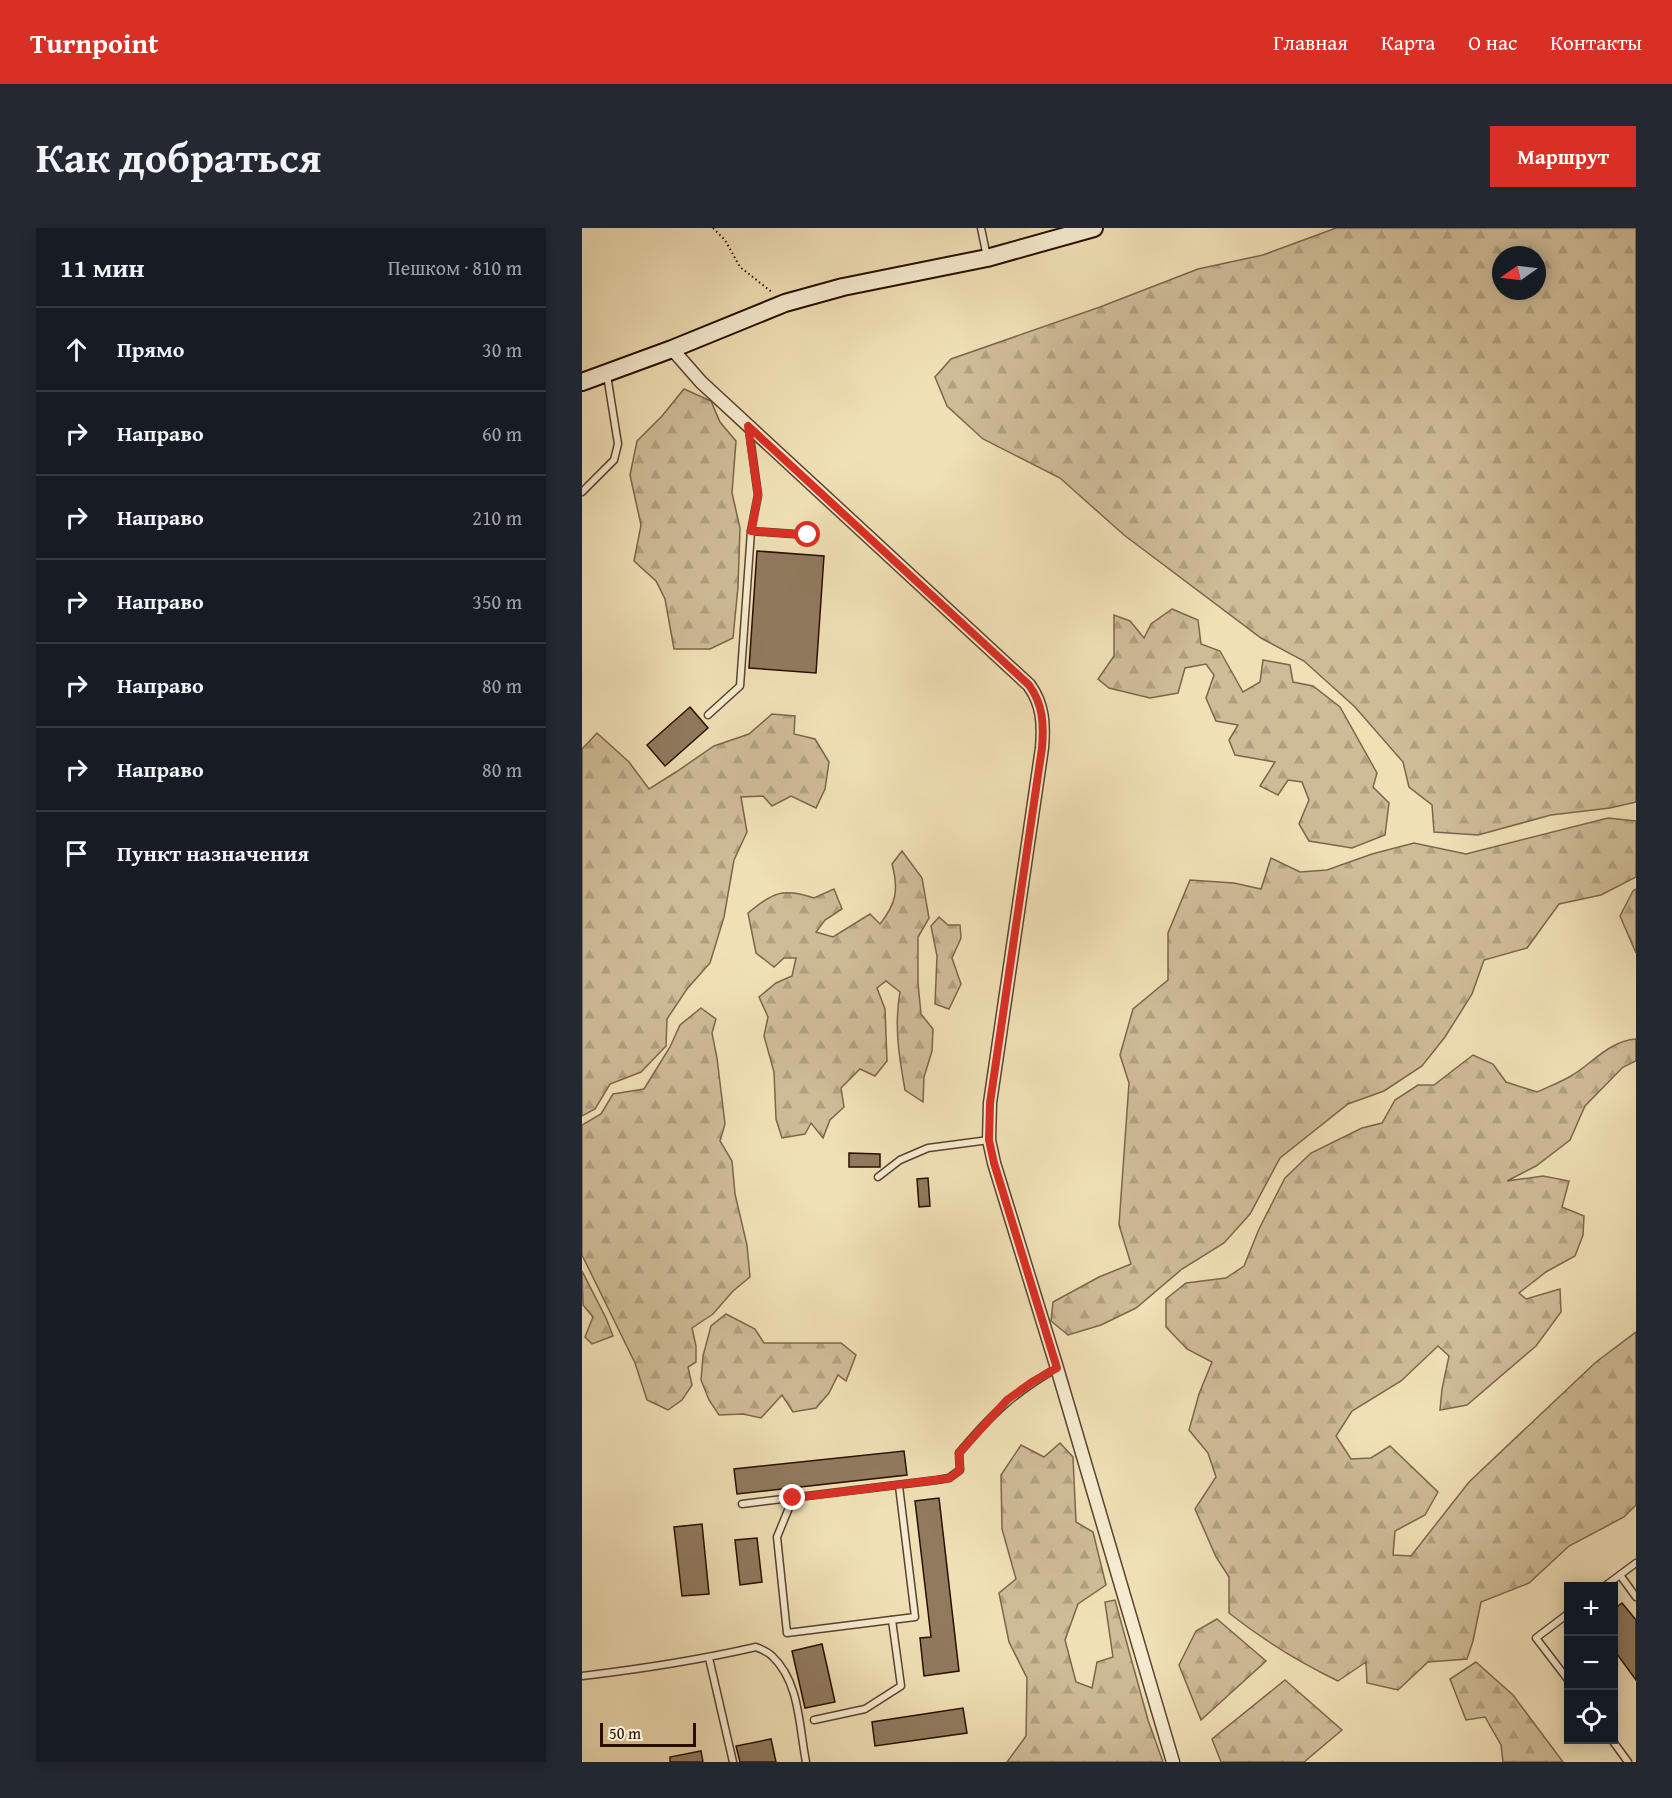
<!DOCTYPE html>
<html lang="ru">
<head>
<meta charset="utf-8">
<style>
  body { margin:0; font-family:"Gentium Book Plus",serif; background:#242831; color:#f1f3f6 }
  .controls { position:absolute; right:18px; bottom:18px; display:grid; overflow:hidden; border-radius:0px; box-shadow:0 3px 15px #0003 }
  .controls button { width:54px; height:54px; display:grid; place-items:center; padding:0; border:0; border-bottom:2px solid #363941; background:#171b24; color:#f1f3f6; font:30px sans-serif }
  .compass { position:absolute; left:910px; top:18px; width:54px; height:54px; border-radius:50%; background:#171b24; box-shadow:0 3px 15px #0003; rotate:256deg }
  .scale { position:absolute; left:18px; bottom:15px; width:96px; box-sizing:border-box; padding-left:6px; border:3px solid #290e00; border-top:0; font-size:16px; line-height:21px; white-space:nowrap; color:#290e00; -webkit-text-stroke:4px #f5ebd0; paint-order:stroke }
  .stop { position:absolute; width:18px; height:18px; margin:-14px; border:4px solid #d93025; border-radius:50%; background:#fff }
  .stop.end { background:#d93025; border-color:#fff; box-shadow:0 2px 6px #0008 }
  .list { margin:0; padding:0; list-style:none }
  h2 { display:flex; justify-content:space-between; align-items:center; height:78px; margin:0; padding:0 24px; font-size:26px }
  h2 small { font-size:20px; font-weight:400; color:#9ea1a6 }
  .list li { display:grid; grid-template-columns:39px 1fr auto; gap:18px; align-items:center; box-sizing:border-box; height:84px; padding:0 24px; border-top:2px solid #363941 }
  .list b { display:block; font-size:22px; white-space:nowrap }
  .list em { font-size:20px; font-style:normal; color:#9ea1a6 }
  .icon { flex:none; width:33px; height:33px; fill:none; stroke:currentColor; stroke-width:2; stroke-linecap:round; stroke-linejoin:round }
  .map { position:relative; flex:none; width:1054px; height:1534px; overflow:hidden; border-radius:0px }
  header { display:flex; align-items:center; gap:36px; box-sizing:border-box; height:84px; padding:0 30px; background:#d93025; color:#fff }
  header strong { font-size:28px }
  nav { display:flex; gap:33px; margin-inline-start:auto; font-size:21px }
  .intro { display:flex; align-items:center; justify-content:space-between; box-sizing:border-box; height:144px; padding:0 36px }
  h1 { margin:0; font-size:42px }
  .button { padding:15px 27px; border-radius:0px; background:#d93025; color:#fff; font-size:21px; font-weight:700 }
  main { display:flex; gap:36px; padding:0 36px }
  aside { flex:1; background:#171b24; border-radius:0px; box-shadow:0 3px 15px #0003 }
  .map>svg:first-child { display:block }
</style>
</head>
<body>
<header>
<strong>Turnpoint</strong>
<nav><a>Главная</a><a>Карта</a><a>О нас</a><a>Контакты</a></nav>
</header>
<div class="intro"><h1>Как добраться</h1><a class="button">Маршрут</a></div>
<main>
<aside>
<h2>11 мин<small>Пешком · 810 m</small></h2>
<ul class="list">
<li><svg class="icon" aria-label="ahead" viewBox="0 0 24 24"><path d="M12 20V5M6 11l6-6 6 6"/></svg><div><b>Прямо</b></div><em>30 m</em></li>
<li><svg class="icon" aria-label="right" viewBox="0 0 24 24"><path d="M7 20v-9h11M14 6l5 5-5 5"/></svg><div><b>Направо</b></div><em>60 m</em></li>
<li><svg class="icon" aria-label="right" viewBox="0 0 24 24"><path d="M7 20v-9h11M14 6l5 5-5 5"/></svg><div><b>Направо</b></div><em>210 m</em></li>
<li><svg class="icon" aria-label="right" viewBox="0 0 24 24"><path d="M7 20v-9h11M14 6l5 5-5 5"/></svg><div><b>Направо</b></div><em>350 m</em></li>
<li><svg class="icon" aria-label="right" viewBox="0 0 24 24"><path d="M7 20v-9h11M14 6l5 5-5 5"/></svg><div><b>Направо</b></div><em>80 m</em></li>
<li><svg class="icon" aria-label="right" viewBox="0 0 24 24"><path d="M7 20v-9h11M14 6l5 5-5 5"/></svg><div><b>Направо</b></div><em>80 m</em></li>
<li><svg class="icon" aria-label="arrive" viewBox="0 0 24 24"><path d="M6 21V4h12l-3 4 3 4H6"/></svg><div><b>Пункт назначения</b></div></li>
</ul>
</aside>
<div class="map">
<svg width="1054" height="1534" viewBox="0 0 1054 1534">
  <defs>
    <pattern id="forest-firs" width="22" height="20" patternUnits="userSpaceOnUse" patternTransform="scale(1.5)"><rect width="22" height="20" fill="#cebc97"/><path d="M5 1l3.5 6h-7zM16 11l3.5 6h-7z" fill="#b1a080"/></pattern>
  </defs>
  <rect width="100%" height="100%" fill="#f0e0b6"/>
  <filter id="stains"><feTurbulence type="fractalNoise" baseFrequency=".00333" numOctaves="4"/><feColorMatrix values="0 0 0 0 .2 0 0 0 0 .09 0 0 0 0 .02 0 0 0 .5 -.17"/></filter>
  <radialGradient id="worn" r=".72"><stop offset=".6" stop-color="#630" stop-opacity="0"/><stop offset="1" stop-color="#630" stop-opacity=".3"/></radialGradient>
  <g fill="url(#forest-firs)" stroke="#7c654c" stroke-width="1.5" fill-rule="evenodd">
    <path d="M754 0H1054V574L1028 580 969 587 896 607 852 604 850 577 827 559 821 534 773 479 722 433 679 410 542 307 478 250 401 211 365 178 353 149 369 131 518 79 616 41 681 27ZM919 27H955V63H919Z"/>
    <polygon points="102,161 129,173 138,194 154,213 150,265 158,300 156,359 151,410 128,421 92,421 83,371 74,353 52,333 59,297 48,247 55,213 80,188"/>
    <polygon points="590,381 616,392 619,416 638,423 661,464 678,454 681,432 708,437 711,454 731,458 758,479 795,545 791,559 807,575 803,607 770,620 727,613 717,596 727,572 720,554 706,552 696,567 678,558 693,534 653,527 647,512 656,497 634,493 624,470 632,447 624,436 603,440 596,465 568,470 527,460 516,451 532,428 532,387 548,393 562,410 569,396"/>
    <polygon points="190,486 213,488 212,506 233,511 247,534 243,561 234,580 209,568 190,578 181,568 159,569 165,604 152,632 142,689 128,735 105,761 85,791 84,818 59,844 28,856 13,881 0,888 0,521 15,505 47,534 67,561 94,544 132,518 167,506"/>
    <polygon points="1026,590 1054,593 1054,649 1019,667 977,676 945,720 902,732 890,766 863,809 840,838 802,863 766,876 698,930 668,986 642,1015 600,1041 554,1080 519,1097 486,1107 469,1093 471,1074 517,1049 549,1036 537,997 547,855 538,827 551,781 586,752 586,705 608,652 652,655 679,661 689,630 718,644 745,642 790,626 832,615 884,626"/>
    <path d="M320 623 340 650 347 690 336 709V755L339 786 351 801 350 823 342 849 341 874 323 862C317 829 312 797 318 764L304 753 295 760 303 781 305 833 293 848 278 841 259 860 262 879 248 892 241 910 229 895 223 906 200 910 194 891 192 844 182 808 186 789 177 769 194 755 210 748 214 730H202L192 739 174 725 166 685C191 665 200 659 232 670L252 661 260 681 243 692 234 704 251 709 288 686 298 696C314 676 317 662 310 636Z"/>
    <polygon points="1054,661 1054,725 1038,688 1051,663"/>
    <polygon points="357,689 366,697 378,697 379,710 370,730 379,756 367,781 353,776 355,728 349,698"/>
    <polygon points="119,780 134,791 130,805 135,830 143,896 138,913 150,933 153,966 165,1017 168,1049 151,1063 131,1086 110,1100 114,1118 114,1134 106,1139 110,1157 100,1172 86,1182 65,1172 53,1135 0,1027 0,897 19,886 31,866 62,861 88,819 98,797"/>
    <path d="M1054 811V833L1041 839 1003 878 988 912 954 938 925 953 961 948 987 953 980 979 1002 988 1001 1007 993 1028 964 1044 937 1065 944 1071 978 1061 979 1084 954 1118 885 1177 858 1182 860 1161 867 1128 856 1118 819 1153 770 1183 754 1208 769 1231 789 1230 808 1218 856 1264 843 1287 813 1303 811 1327 829 1328 887 1254 1014 1134 1054 1104V1277L1042 1289 987 1318 947 1355 899 1374 891 1413 885 1431 846 1434 816 1462 785 1455 784 1434 756 1453C717 1434 681 1412 647 1385V1349L634 1329 613 1281 634 1249 626 1225 607 1202 617 1166 630 1134 605 1121 584 1099V1071L604 1055 644 1050 662 1038 677 1001 703 950 729 925 780 900 800 895 813 872 836 857H852L891 827 911 836 924 854 955 864C966 859 979 854 989 848 1011 835 1027 813 1054 811Z"/>
    <polygon points="0,1043 24,1090 31,1108 10,1116 3,1109 11,1089 1,1077"/>
    <polygon points="144,1086 173,1101 182,1115 259,1115 274,1127 264,1153 256,1147 247,1165 234,1180 211,1184 200,1167 179,1190 161,1186 137,1187 127,1172 119,1152 121,1128 129,1098"/>
    <polygon points="478,1215 491,1229 494,1294 511,1304 524,1357 496,1376 483,1412 494,1454 510,1460 515,1434 531,1429 523,1374 533,1372 566,1492 581,1534 425,1534 444,1508 445,1450 427,1414 417,1365 434,1351 420,1301 419,1247 439,1217 462,1229"/>
    <polygon points="635,1391 684,1433 619,1492 597,1437 614,1403"/>
    <polygon points="894,1434 931,1467 981,1534 921,1534 919,1517 903,1489 884,1492 868,1451"/>
    <polygon points="703,1452 760,1502 722,1534 639,1534 630,1511"/>
  </g>
  <g fill="#907b5f" stroke="#290e00" stroke-width="1.5">
    <polygon points="175,323 242,328 234,445 167,440"/>
    <polygon points="108,479 126,500 83,538 65,517"/>
    <polygon points="267,925 298,926 298,939 267,939"/>
    <polygon points="346,950 348,978 337,979 335,951"/>
    <polygon points="322,1223 325,1247 155,1266 152,1241"/>
    <polygon points="357,1270 377,1443 342,1448 338,1410 349,1409 333,1273"/>
    <polygon points="120,1296 127,1366 100,1368 92,1299"/>
    <polygon points="175,1310 180,1354 158,1357 153,1312"/>
    <polygon points="1040,1375 1054,1392 1054,1452 1032,1422 1032,1381"/>
    <polygon points="240,1416 253,1474 223,1480 210,1423"/>
    <polygon points="381,1480 385,1505 293,1518 290,1494"/>
    <polygon points="189,1511 194,1534 158,1534 154,1518"/>
    <polygon points="119,1523 121,1534 88,1534 88,1529"/>
  </g>
  <g fill="none" stroke-linecap="round" stroke-linejoin="round">
    <defs>
      <g id="lane">
        <polyline points="399,0 405,29"/>
        <polyline points="167,202 176,267 169,303 226,307"/>
        <polyline points="0,264 32,232 36,216 25,147"/>
        <polyline points="126,487 158,458 169,303"/>
        <polyline points="296,949 318,932 346,920 407,912"/>
        <polyline points="211,1270 195,1309 205,1405 333,1389 317,1258"/>
        <path d="M160 1276 355 1252 367 1250 378 1242 377 1225C409 1187 431 1165 475 1140"/>
        <polyline points="1038,1347 1054,1369"/>
        <polyline points="1023,1358 1054,1335"/>
        <polyline points="987,1385 954,1410 987,1453"/>
        <polyline points="127,1430 151,1534"/>
        <path d="M0 1448C59 1441 117 1432 174 1419 179 1421 186 1424 190 1428 218 1454 217 1499 224 1534"/>
        <polyline points="232,1492 283,1481 319,1458 310,1392"/>
        <polyline points="1030,1512 1046,1534"/>
      </g>
      <path id="street" d="M90 121 119 154 447 457C461 476 462 496 460 520L408 875 407 912 412 935 475 1140 591 1534"/>
      <polyline id="secondary" points="0,154 90,121 203,75 261,59 405,30 512,0"/>
    </defs>
    <use href="#lane" stroke="#5b422e" stroke-width="9"/>
    <use href="#street" stroke="#5b422e" stroke-width="15"/>
    <use href="#secondary" stroke="#290e00" stroke-width="20"/>
    <polyline stroke="#290e00" stroke-width="2" stroke-dasharray="1.5 3" stroke-linecap="butt" points="131,0 143,12 158,39 191,65"/>
    <use href="#lane" stroke="#f5ebd0" stroke-width="6"/>
    <use href="#street" stroke="#f5ebd0" stroke-width="12"/>
    <use href="#secondary" stroke="#f5ebd0" stroke-width="16"/>
  </g>
  <g fill="none" stroke-linecap="round" stroke-linejoin="round">
    <path stroke="#d93025" stroke-width="8" d="M211 1270 354 1252 368 1250 378 1242 377 1225 425 1172 450 1154 475 1140 412 935 407 912 408 875 460 520C462 496 461 476 447 457L166 198 176 267 169 303 226 307"/>
  </g>
  <rect width="100%" height="100%" filter="url(#stains)"/>
  <rect width="100%" height="100%" fill="url(#worn)"/>
</svg>
<div class="controls">
<button>+</button>
<button>−</button>
<button><svg class="icon" aria-label="locate" viewBox="0 0 24 24"><circle cx="12" cy="12" r="6"/><path d="M12 2v4M12 18v4M2 12h4M18 12h4"/></svg></button>
</div>
<svg class="compass" viewBox="-18 -18 36 36"><path d="M0-13l5 13h-10z" fill="#e53935"/><path d="M0 13l5-13h-10z" fill="#9ea1a6"/></svg>
<div class="scale">50 m</div>
<div class="stop" style="left:226px;top:307px"></div>
<div class="stop end" style="left:211px;top:1270px"></div>
</div>
</main>
</body>
</html>
